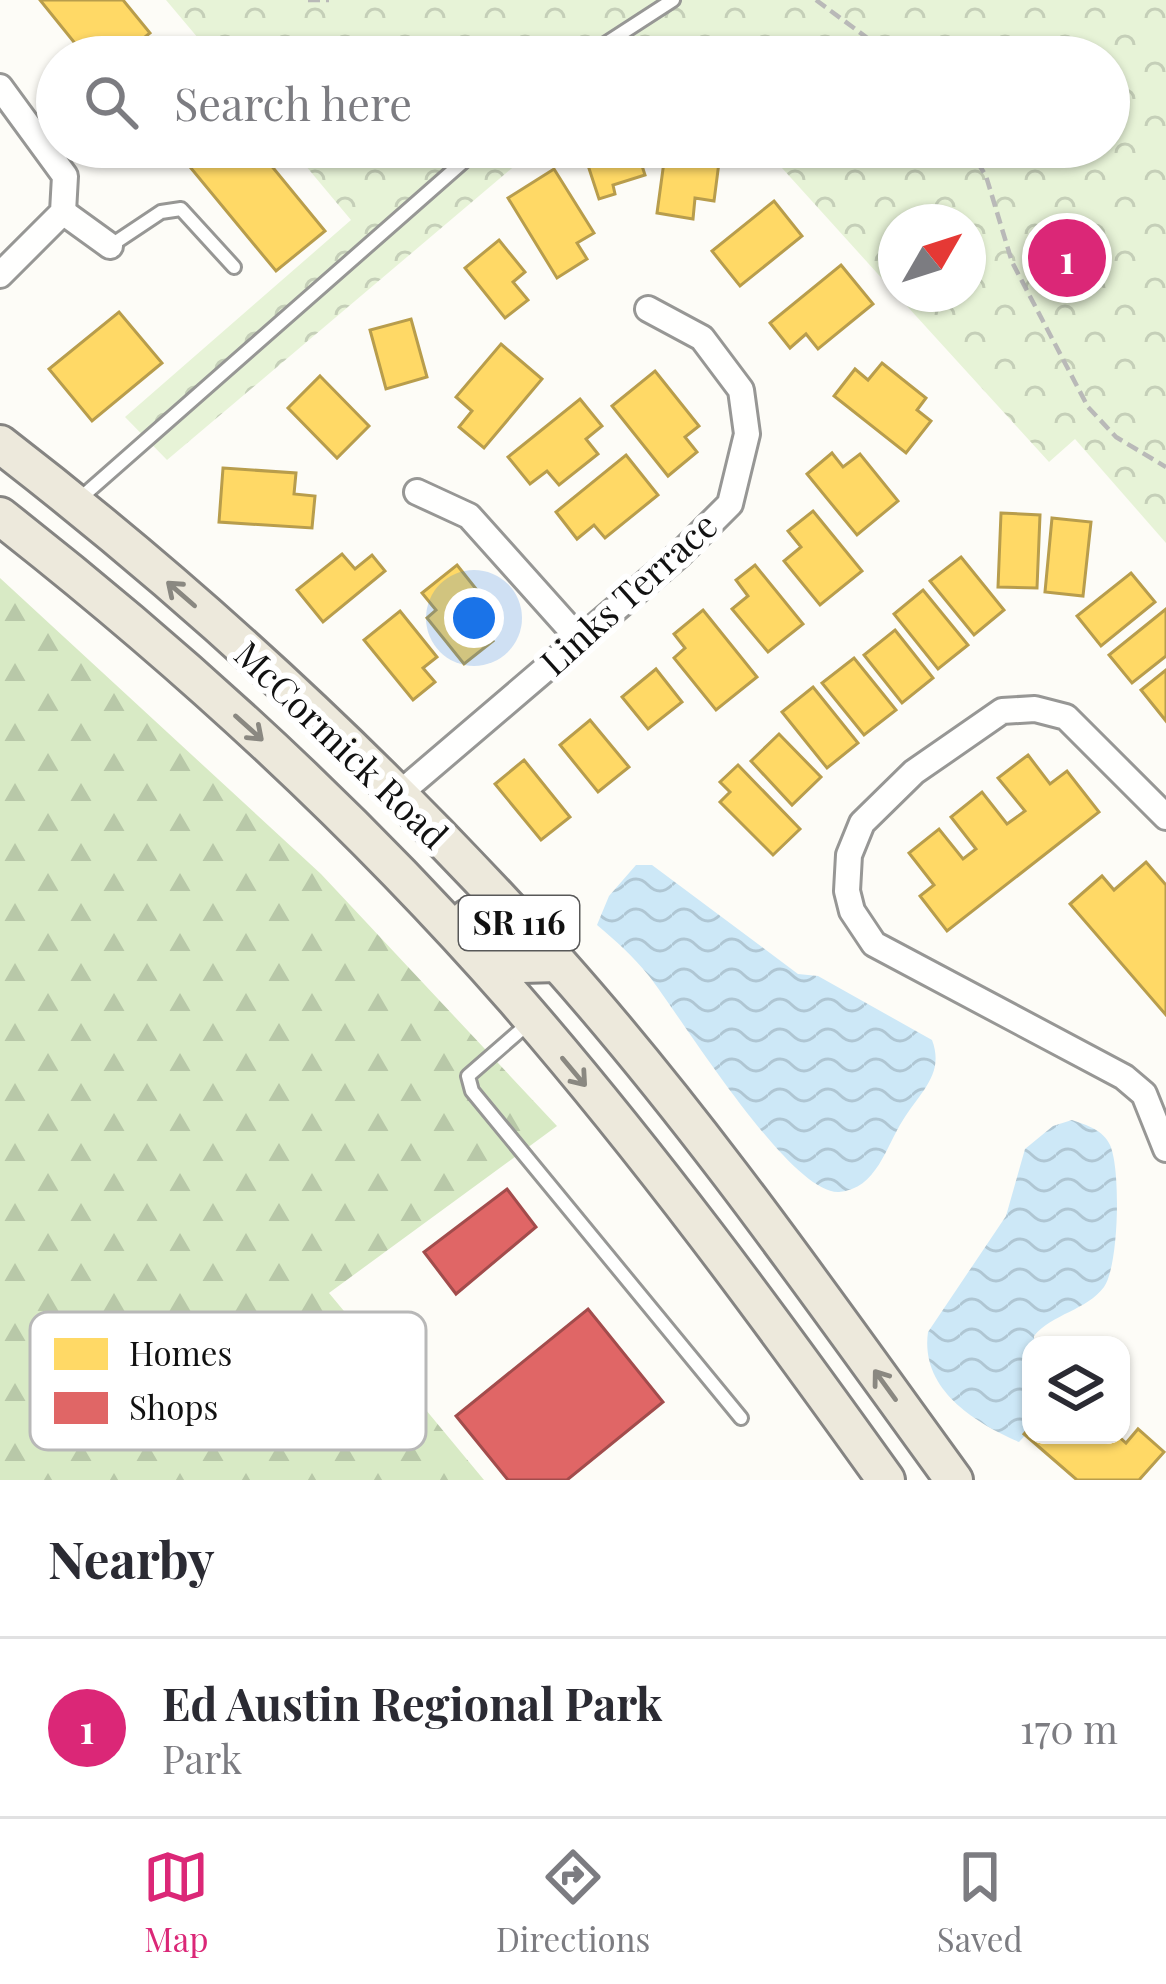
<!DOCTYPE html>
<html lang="en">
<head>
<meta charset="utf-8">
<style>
  body { margin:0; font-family:"Playfair Display",serif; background:#f2f2f3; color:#2b2b33 }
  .controls { position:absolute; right:36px; bottom:36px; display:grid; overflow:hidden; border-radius:24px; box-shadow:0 3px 9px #0004 }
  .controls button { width:108px; height:108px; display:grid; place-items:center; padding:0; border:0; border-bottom:3px solid #e1e1e2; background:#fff; color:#2b2b33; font:60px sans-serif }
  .compass { position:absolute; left:878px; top:204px; width:108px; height:108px; border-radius:50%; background:#fff; box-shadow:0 3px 9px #0004; rotate:51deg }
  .you { position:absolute; left:474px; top:618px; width:42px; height:42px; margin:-30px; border:9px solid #fff; border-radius:50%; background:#1a73e8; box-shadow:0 0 0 18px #1a73e833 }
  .badge { display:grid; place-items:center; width:78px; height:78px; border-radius:50%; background:#db2777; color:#fff; font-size:39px; font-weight:700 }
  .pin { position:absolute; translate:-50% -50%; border:6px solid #fff; box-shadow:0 3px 12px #0006 }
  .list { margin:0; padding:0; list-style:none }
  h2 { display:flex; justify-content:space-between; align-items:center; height:156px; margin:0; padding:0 48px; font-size:51px }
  h2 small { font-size:39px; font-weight:400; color:#7c7c81 }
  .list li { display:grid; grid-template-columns:78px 1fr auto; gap:36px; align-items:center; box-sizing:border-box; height:180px; padding:0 48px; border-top:3px solid #e1e1e2 }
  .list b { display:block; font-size:45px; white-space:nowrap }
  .list p { margin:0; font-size:39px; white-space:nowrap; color:#7c7c81 }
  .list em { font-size:39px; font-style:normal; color:#7c7c81 }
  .icon { flex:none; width:66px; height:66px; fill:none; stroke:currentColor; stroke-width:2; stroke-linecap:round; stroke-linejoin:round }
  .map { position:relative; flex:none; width:1166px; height:1480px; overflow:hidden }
  .search { position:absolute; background:#fff; box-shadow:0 3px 9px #0004; left:36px; right:36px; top:36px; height:132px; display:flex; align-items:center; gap:30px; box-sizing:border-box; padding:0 42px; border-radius:66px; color:#7c7c81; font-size:45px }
  .sheet { height:336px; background:#fff }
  nav { display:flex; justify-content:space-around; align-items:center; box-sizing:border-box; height:168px; border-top:3px solid #e1e1e2; background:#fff; font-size:33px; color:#7c7c81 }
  nav a { display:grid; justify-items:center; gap:6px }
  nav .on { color:#db2777 }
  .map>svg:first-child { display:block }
</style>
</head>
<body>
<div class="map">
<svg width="1166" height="1480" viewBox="0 0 1166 1480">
  <defs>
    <pattern id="forest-firs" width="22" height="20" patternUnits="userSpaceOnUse" patternTransform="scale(3)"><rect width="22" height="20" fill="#d8eac5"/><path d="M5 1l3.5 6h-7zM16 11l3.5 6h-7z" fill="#b8c8a8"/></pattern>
    <pattern id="park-crowns" width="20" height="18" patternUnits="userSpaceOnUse" patternTransform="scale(3)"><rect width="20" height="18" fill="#e7f3d7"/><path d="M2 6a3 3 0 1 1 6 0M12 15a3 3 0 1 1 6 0" fill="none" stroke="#c5cfb8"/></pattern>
    <pattern id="water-waves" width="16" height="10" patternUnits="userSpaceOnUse" patternTransform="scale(3)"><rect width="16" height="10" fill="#cde8f7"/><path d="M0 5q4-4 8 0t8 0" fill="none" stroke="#afc6d3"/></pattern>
  </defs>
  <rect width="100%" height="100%" fill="#fdfcf7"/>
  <polygon fill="url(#forest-firs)" points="0,578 321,874 557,1126 329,1293 484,1480 0,1480"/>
  <g fill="url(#park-crowns)">
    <polygon points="166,0 1166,0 1166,543 1075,439 1049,462 896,294 968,294 968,222 896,222 896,294 763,147 1109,147 1109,57 681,57 664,39 643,57 214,57"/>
    <polygon points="290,147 537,147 167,460 125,417 351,220"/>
  </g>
  <g fill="url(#water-waves)">
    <path d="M636 865H652L798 974 818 976 932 1040C945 1074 920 1092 903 1120 886 1146 877 1189 839 1192 790 1195 681 1017 649 976 634 957 615 940 597 925L609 896Z"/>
    <path d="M1072 1120C1087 1125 1103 1130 1110 1145 1121 1169 1119 1266 1104 1287 1087 1310 1052 1314 1034 1336L1031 1429 1019 1442C974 1422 920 1389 928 1332L1006 1216 1025 1149 1053 1126Z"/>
  </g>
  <g fill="#ffd966" stroke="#b89d4c" stroke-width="3">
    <polygon points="40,0 123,0 150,33 120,57 86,57"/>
    <polygon points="214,147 256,147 325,231 276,271 190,167"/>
    <polygon points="582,147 636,147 645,175 613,185 615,194 599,199"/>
    <polygon points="666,147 721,147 714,201 695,198 693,219 657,213"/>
    <polygon points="554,169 594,233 577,243 587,259 557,278 508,198"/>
    <polygon points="774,201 802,236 740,286 712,251"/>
    <polygon points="499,240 525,272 513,282 528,300 505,318 465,268"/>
    <polygon points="841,265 873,304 818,349 806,334 790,348 770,323"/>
    <polygon points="119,312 162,363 92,421 49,369"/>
    <polygon points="411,319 427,377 386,389 370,330"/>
    <polygon points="501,344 542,379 484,448 459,427 472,411 456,397"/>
    <polygon points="882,363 926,398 917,410 931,421 906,453 834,396 855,369 868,380"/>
    <polygon points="655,371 699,426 685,437 697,452 668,476 612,406"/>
    <polygon points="320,376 369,426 337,458 288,408"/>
    <polygon points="580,399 602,426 586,439 598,454 559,485 547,471 530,484 508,457"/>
    <polygon points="832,453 843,467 860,454 898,501 857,535 807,474"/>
    <polygon points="626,455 658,495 605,538 594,525 577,539 556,512"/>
    <polygon points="223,468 296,473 294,494 315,496 312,528 219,522"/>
    <polygon points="813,511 862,571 820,605 784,561 801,547 788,531"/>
    <polygon points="1001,513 1040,515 1037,588 998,587"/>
    <polygon points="1052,518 1091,522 1083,596 1045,592"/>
    <polygon points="342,554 355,569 372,555 385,571 323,622 297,590"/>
    <polygon points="961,557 1004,610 974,635 930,581"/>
    <polygon points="457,565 496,614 481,626 493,641 464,664 427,618 436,610 422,593"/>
    <polygon points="755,565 803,624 768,652 732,609 748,596 736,580"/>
    <polygon points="1131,573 1155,602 1101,646 1077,616"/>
    <polygon points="923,590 968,645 938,669 894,614"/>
    <polygon points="1166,609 1166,656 1132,683 1109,655"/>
    <polygon points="703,610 757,677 716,710 674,658 685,648 674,634"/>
    <polygon points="400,611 437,657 423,668 435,682 413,700 364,640"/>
    <polygon points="895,630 933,678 902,703 864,655"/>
    <polygon points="854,658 896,710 864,735 822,683"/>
    <polygon points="656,669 682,702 648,729 622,697"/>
    <polygon points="1166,670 1166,721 1141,690"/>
    <polygon points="813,687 858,743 827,768 782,712"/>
    <polygon points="590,720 629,767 598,792 560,745"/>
    <polygon points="779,734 821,777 792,805 751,761"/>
    <polygon points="1028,755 1050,784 1067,771 1099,812 947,931 920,896 934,885 909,853 939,829 963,859 976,849 951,817 982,792 1007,824 1025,811 998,778"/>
    <polygon points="524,760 570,817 541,840 495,784"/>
    <polygon points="738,765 800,829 773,855 720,802 730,792 720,782"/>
    <polygon points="1146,862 1166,885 1166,1015 1070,904 1102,876 1114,890"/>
    <polygon points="1031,1426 1031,1435 1117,1435 1126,1443 1138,1429 1164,1452 1139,1480 1077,1480 1024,1434"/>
  </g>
  <g fill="#e06666" stroke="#a24c4c" stroke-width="3">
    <polygon points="507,1189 536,1227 456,1294 424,1252"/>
    <polygon points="588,1309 663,1402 567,1480 508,1480 456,1416"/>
  </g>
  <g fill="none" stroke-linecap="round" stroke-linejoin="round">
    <defs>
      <g id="service">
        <polyline points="585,57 673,0"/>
        <polyline points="110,246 161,212 181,209 234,267"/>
        <polyline points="76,502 480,147"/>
        <polyline points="530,1022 468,1076 472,1091 741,1418"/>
      </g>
      <g id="minor">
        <polyline points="0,87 65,176 63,212 0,275"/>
        <polyline points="63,212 110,246"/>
        <polyline points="417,492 469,516 580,640"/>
        <polyline points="399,794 680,554 730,504 747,434 741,390 702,338 648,309"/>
        <polyline points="1166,817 1066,717 1035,709 1002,711 914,772 862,823 849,855 847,891 852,911 874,944 1124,1077 1144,1094 1166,1149"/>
      </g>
      <g id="primary">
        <path d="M0 444C201 599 388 774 557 962 702 1125 826 1304 954 1480"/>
        <path d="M0 516C185 661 360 822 515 999 648 1152 768 1315 886 1480"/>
        <polyline points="468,918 522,964 557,963"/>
      </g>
    </defs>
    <use href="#service" stroke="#979795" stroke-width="18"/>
    <use href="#minor" stroke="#979795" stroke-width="30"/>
    <use href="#primary" stroke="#858482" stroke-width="42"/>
    <g stroke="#b9b9b8" stroke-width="4.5" stroke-dasharray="12 6" stroke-linecap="butt">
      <polyline points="308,0 329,0"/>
      <polyline points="816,0 893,57"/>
      <polyline points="968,147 986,176 1012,262 1088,407 1116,437 1166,467"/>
    </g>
    <use href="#service" stroke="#fffffe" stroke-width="12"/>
    <use href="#minor" stroke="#fffffe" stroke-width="24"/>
    <use href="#primary" stroke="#ede9dc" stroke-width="36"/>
  </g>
  <defs><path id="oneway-shaft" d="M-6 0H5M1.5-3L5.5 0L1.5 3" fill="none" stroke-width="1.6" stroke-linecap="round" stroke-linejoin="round" transform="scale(3)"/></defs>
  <g stroke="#8a8881">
    <use href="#oneway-shaft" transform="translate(181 594) rotate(-139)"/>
    <use href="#oneway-shaft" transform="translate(249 728) rotate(42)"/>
    <use href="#oneway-shaft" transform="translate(574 1072) rotate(50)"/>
    <use href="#oneway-shaft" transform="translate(885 1385) rotate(-126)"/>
  </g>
  <g text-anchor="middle" stroke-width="12" stroke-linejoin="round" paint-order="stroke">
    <rect fill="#fff" stroke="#585858" stroke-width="3" x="459" y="896" width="120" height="54" rx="9"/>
    <g font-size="33" font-weight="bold" fill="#111">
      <text x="519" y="935">SR 116</text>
    </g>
    <g font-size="36" fill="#111" stroke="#fff">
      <text transform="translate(629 594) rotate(-42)" y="13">Links Terrace</text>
      <text transform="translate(341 745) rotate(44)" y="13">McCormick Road</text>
    </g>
  </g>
  <rect x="30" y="1312" width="396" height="138" rx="18" fill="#fff" stroke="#b8b8b8" stroke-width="3"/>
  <rect x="54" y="1338" width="54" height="32" fill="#ffd966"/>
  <rect x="54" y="1392" width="54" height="32" fill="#e06666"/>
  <g font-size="33" fill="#111">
    <text x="129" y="1366">Homes</text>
    <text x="129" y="1420">Shops</text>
  </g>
</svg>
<div class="controls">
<button><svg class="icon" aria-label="layers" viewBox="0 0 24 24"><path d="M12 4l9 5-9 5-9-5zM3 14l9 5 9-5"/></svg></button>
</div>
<svg class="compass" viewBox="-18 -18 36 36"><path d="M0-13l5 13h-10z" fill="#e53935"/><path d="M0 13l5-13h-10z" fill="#7c7c81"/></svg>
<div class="you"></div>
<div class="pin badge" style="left:1067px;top:258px">1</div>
<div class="search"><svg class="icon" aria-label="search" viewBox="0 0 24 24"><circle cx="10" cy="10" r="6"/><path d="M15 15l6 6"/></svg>Search here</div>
</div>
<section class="sheet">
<h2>Nearby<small></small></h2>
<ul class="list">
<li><span class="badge">1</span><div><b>Ed Austin Regional Park</b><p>Park</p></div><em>170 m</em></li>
</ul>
</section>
<nav>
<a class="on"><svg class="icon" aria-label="map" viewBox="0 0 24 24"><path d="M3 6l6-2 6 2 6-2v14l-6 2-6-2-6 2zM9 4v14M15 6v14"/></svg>Map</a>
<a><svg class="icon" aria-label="directions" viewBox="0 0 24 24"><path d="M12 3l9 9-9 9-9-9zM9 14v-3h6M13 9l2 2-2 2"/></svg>Directions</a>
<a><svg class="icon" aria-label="saved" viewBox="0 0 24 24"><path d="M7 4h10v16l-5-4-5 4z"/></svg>Saved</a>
</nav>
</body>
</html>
